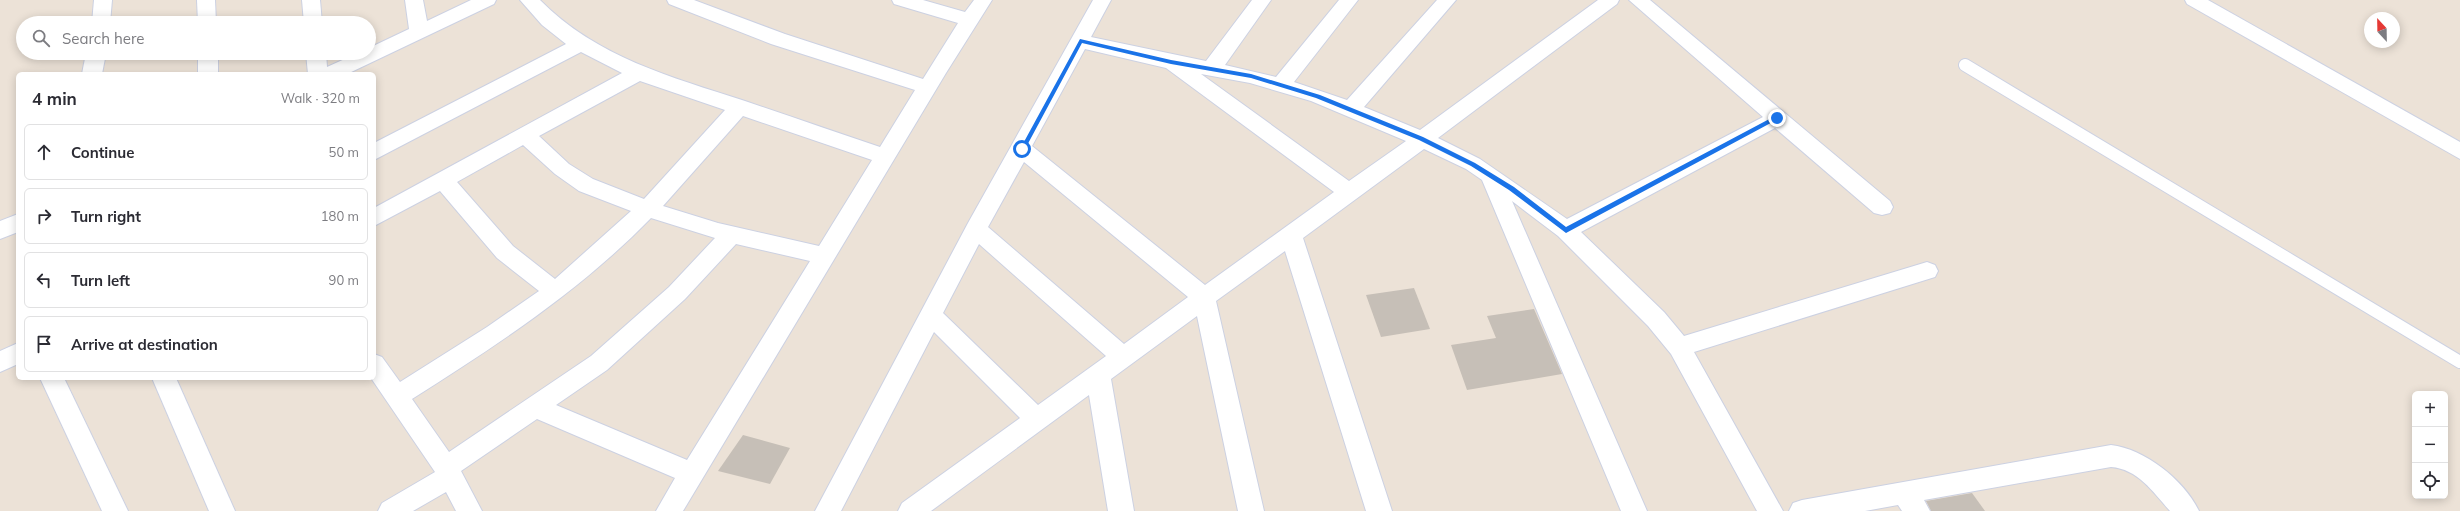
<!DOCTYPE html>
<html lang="en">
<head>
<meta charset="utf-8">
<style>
  body { margin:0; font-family:Mulish,sans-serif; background:#f2f2f3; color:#2b2b33 }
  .controls { position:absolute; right:12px; bottom:12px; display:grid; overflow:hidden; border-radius:6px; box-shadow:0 2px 10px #0003 }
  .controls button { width:36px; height:36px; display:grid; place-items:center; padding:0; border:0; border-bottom:1px solid #e1e1e2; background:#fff; color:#2b2b33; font:20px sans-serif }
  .compass { position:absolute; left:2364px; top:12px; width:36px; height:36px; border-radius:50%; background:#fff; box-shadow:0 2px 10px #0003; rotate:338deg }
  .stop { position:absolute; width:12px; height:12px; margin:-9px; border:3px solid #1a73e8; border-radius:50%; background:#fff }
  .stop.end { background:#1a73e8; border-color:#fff; box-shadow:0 1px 4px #0008 }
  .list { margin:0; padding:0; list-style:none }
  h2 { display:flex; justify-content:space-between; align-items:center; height:52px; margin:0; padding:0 16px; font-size:17px }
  h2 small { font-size:13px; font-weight:400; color:#7c7c81 }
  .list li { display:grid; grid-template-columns:26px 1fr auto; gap:12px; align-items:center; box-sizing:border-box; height:56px; margin:0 8px 8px; padding:0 8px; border:1px solid #e1e1e2; border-radius:6px }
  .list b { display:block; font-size:15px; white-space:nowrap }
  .list em { font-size:13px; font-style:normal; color:#7c7c81 }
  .icon { flex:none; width:22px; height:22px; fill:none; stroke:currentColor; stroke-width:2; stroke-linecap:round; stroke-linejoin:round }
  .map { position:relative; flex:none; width:2460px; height:511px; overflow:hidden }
  .search { position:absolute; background:#fff; box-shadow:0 2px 10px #0003; left:16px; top:16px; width:360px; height:44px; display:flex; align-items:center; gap:10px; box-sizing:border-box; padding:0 14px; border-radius:22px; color:#7c7c81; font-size:15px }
  .panel { position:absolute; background:#fff; box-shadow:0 2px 10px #0003; left:16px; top:72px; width:360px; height:308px; border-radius:6px }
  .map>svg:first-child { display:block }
</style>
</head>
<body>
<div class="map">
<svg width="2460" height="511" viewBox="0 0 2460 511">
  <rect width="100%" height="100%" fill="#ece2d7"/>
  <g fill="#c6bfb7">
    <polygon points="1414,288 1430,329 1381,337 1366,295"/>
    <polygon points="1534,309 1562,374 1467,390 1451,345 1496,338 1487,316"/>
    <polygon points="743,435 790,448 770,484 718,471"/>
    <polygon points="1972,493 1985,511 1931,511 1926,501"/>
  </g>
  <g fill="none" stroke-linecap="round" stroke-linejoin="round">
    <defs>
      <polyline id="service" points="1965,65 2460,362"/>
      <g id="minor">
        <polygon points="94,0 112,0 110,23 92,23"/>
        <polygon points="197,0 215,0 216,23 198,23"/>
        <polygon points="302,0 320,0 322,23 304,23"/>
        <polygon points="405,0 423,0 427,21 471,0 496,0 494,4 347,74 308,74 306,53 326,53 327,67 358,53 369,53 369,48 409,29"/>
        <path d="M520 0H540C596 57 671 77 745 101 790 116 835 132 880 147L915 90 771 44 669 4 667 0H694L785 34 923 79 958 23 894 4 892 0H923L965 12 974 0H992L946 73 683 511H656L675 478 537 419 461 471 482 511H456L446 492 413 511H378L382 503 435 472 371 378H374V354L382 357 400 382 487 327 539 291 497 258 440 191 374 226V208L622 73 581 52 374 160V143L566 44 542 25ZM640 81 725 110 644 199 593 179 569 164 539 136ZM743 116 872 160 819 246 718 223 663 206ZM523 145 555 174 579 191 631 211 555 279 513 246 457 182ZM651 218 715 238 669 287 591 356 449 452 412 399C497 345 580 291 651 218ZM736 244 810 261 687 460 556 405 607 370 685 299Z"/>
        <path d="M1093 0H1111L1091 37 1206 61 1252 0H1271L1225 65 1276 77 1339 0H1358L1294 82 1347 100 1437 0H1456L1364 107 1420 130 1598 0H1619L1617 4 1438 138 1480 159 1567 219 1763 117 1629 0H1650L1890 201 1893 207 1890 213 1882 215 1874 213 1775 128 1581 232 1664 312 1684 336 1927 262 1935 265 1938 271 1935 277 1694 352 1783 511H1757L1671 354 1648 326 1558 236 1512 201 1647 511H1621L1482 180 1466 169 1424 149 1303 238 1392 511H1366L1285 251 1216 301 1264 511H1238L1197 316 1111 379 1134 511H1108L1089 395 931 511H898L902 503 1020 418 934 332 841 511H815L968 223ZM1085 49 1166 68 1334 192 1205 285 1032 146ZM1201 74 1250 83 1311 101 1406 141 1349 181ZM1024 162 1188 297 1124 344 988 227ZM979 244 1106 356 1038 405 943 313Z"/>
        <polygon points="86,53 106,53 102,74 82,74"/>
        <rect x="198" y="53" width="20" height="21"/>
        <polygon points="18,214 18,232 0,239 0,221"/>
        <polygon points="18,343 18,364 0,372 0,351"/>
        <polygon points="40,378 64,378 128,511 102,511"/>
        <polygon points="152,378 176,378 235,511 209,511"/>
        <path d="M2111 445C2145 449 2184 480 2199 511H2170C2153 492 2138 469 2111 467L1924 500 1930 511H1902L1898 505 1865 511H1789L1793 503 1802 500Z"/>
      </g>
      <polygon id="tertiary" points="2185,0 2208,0 2460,142 2460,159 2187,4"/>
    </defs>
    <use href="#service" stroke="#ccd1e2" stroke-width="14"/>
    <use href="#minor" stroke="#ccd1e2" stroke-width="2"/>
    <use href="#tertiary" stroke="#ccd1e2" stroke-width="2"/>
    <use href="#service" stroke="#fff" stroke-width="12"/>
    <use href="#minor" fill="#fff" fill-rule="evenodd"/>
    <use href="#tertiary" fill="#fff" fill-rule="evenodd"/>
  </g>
  <polygon fill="#1a73e8" points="1080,39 1171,60 1251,74 1320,95 1423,137 1475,163 1514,187 1566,227 1775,116 1780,118 1566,233 1509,190 1471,166 1419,140 1316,98 1251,78 1171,64 1082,43 1024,151 1019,151"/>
</svg>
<div class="controls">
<button>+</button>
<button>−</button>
<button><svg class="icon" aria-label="locate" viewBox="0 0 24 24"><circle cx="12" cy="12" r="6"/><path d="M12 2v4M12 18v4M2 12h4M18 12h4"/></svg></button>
</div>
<svg class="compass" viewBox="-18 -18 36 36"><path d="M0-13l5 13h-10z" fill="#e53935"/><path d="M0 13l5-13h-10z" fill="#7c7c81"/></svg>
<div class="stop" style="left:1022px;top:149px"></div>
<div class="stop end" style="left:1777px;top:118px"></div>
<div class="search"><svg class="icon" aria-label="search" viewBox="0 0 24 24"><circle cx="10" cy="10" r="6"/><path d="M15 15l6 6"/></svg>Search here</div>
<section class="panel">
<h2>4 min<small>Walk · 320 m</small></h2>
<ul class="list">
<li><svg class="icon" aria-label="ahead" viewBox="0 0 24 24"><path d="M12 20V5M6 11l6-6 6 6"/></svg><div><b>Continue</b></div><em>50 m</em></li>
<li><svg class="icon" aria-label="right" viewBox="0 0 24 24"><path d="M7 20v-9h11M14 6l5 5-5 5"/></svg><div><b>Turn right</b></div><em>180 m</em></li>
<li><svg class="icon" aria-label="left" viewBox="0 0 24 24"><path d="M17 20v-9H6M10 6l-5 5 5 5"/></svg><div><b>Turn left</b></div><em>90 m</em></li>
<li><svg class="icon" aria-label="arrive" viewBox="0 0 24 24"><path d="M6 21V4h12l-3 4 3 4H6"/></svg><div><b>Arrive at destination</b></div></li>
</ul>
</section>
</div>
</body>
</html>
